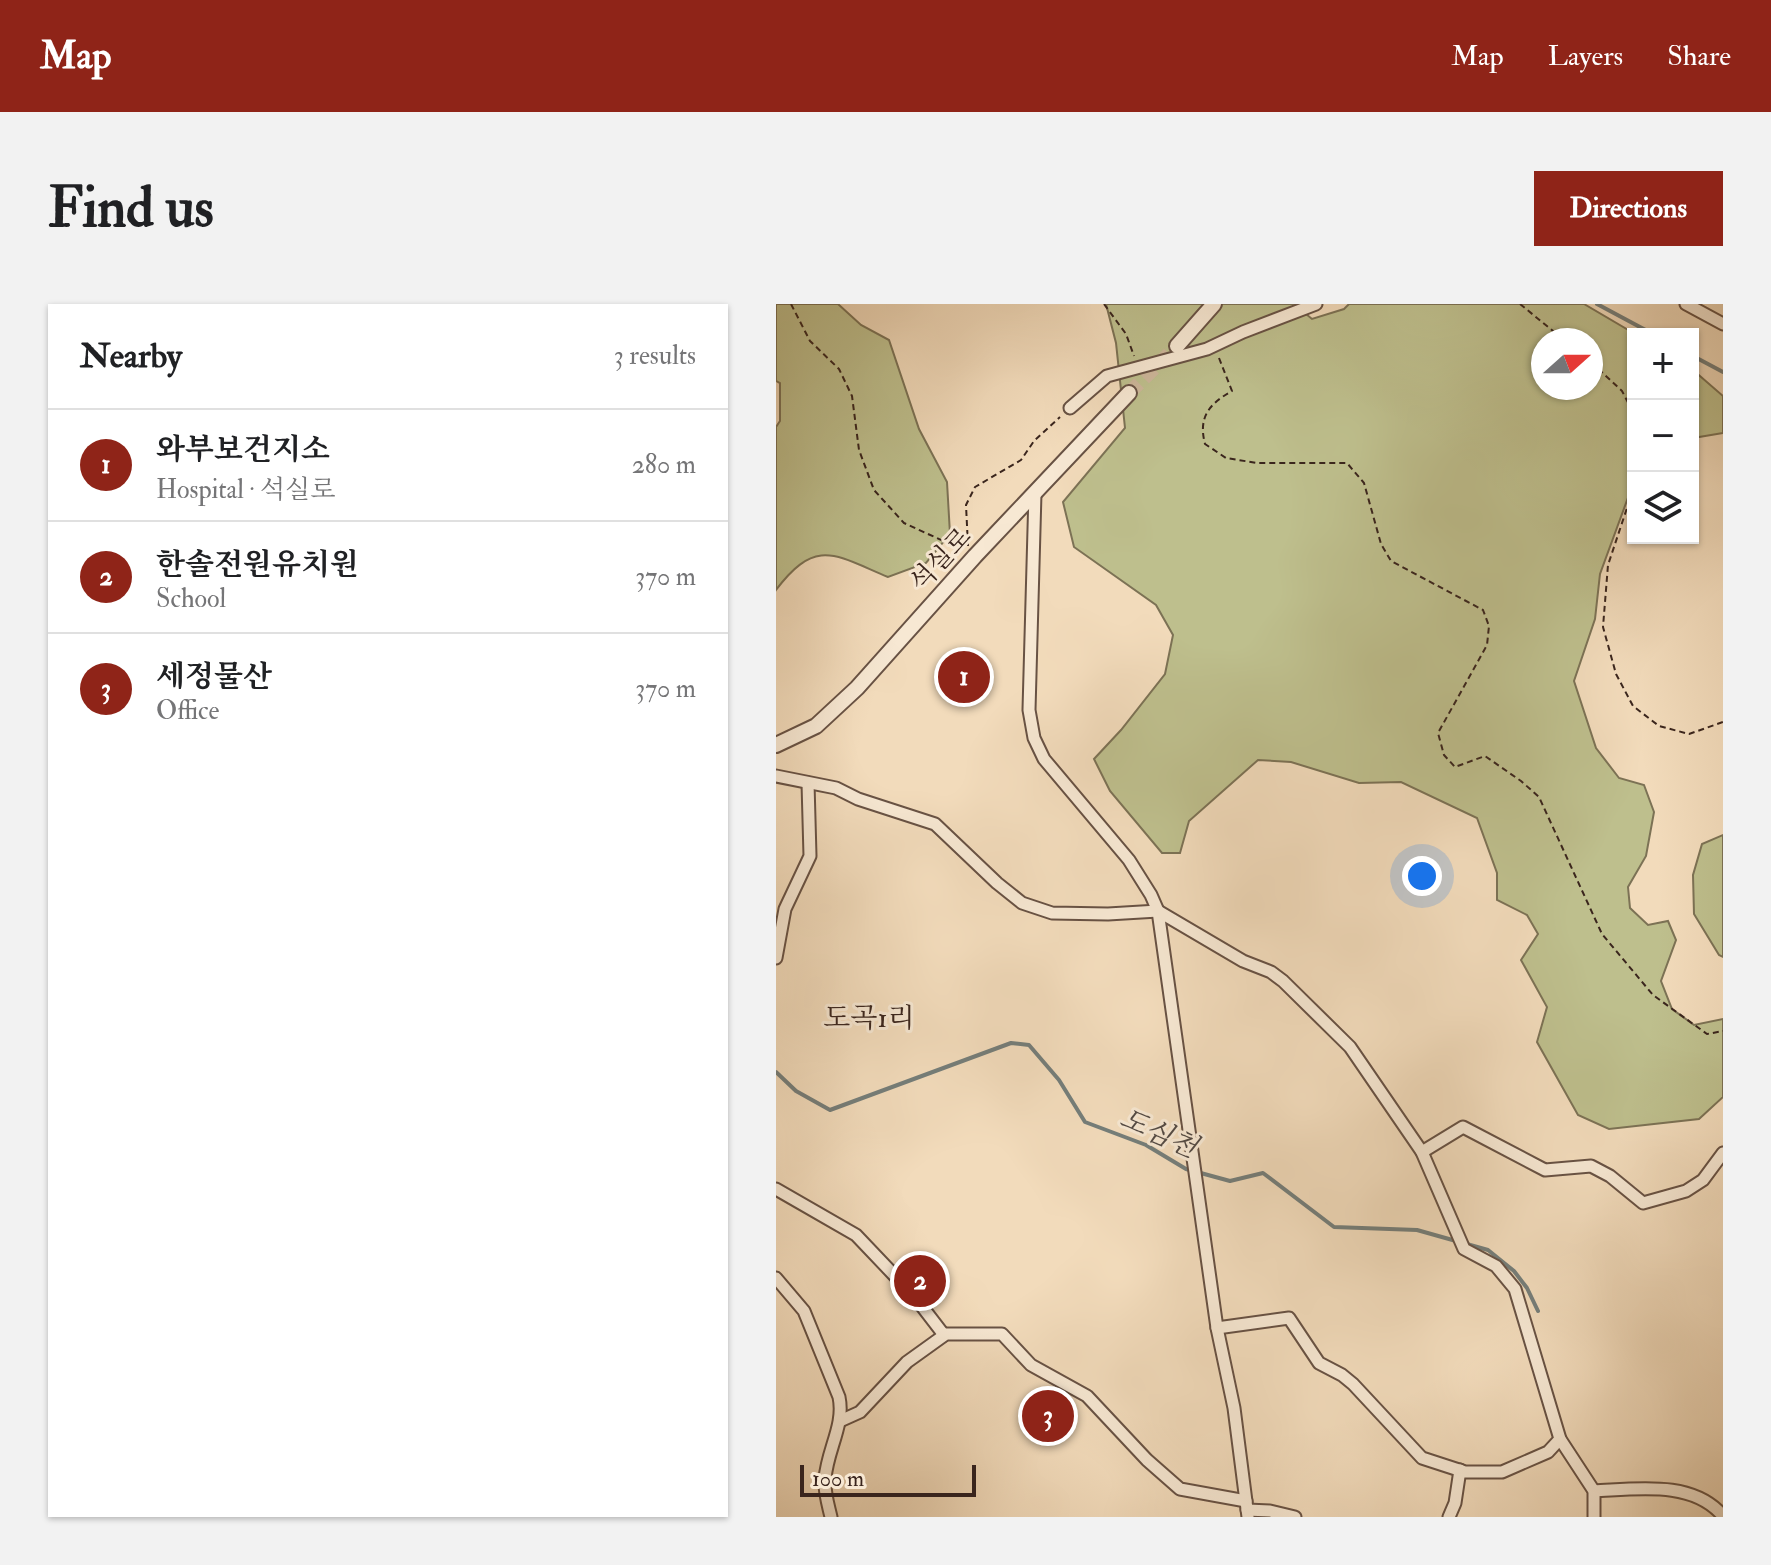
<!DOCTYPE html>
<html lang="en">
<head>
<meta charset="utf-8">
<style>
  body { margin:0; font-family:"IM FELL Double Pica","Noto Serif KR",serif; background:#f2f2f2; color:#202124 }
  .controls { position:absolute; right:24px; top:24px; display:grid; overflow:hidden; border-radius:0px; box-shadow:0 2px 6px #0004 }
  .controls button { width:72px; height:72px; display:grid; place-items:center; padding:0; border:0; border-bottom:2px solid #e0e0e0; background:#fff; color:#202124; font:40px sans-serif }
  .compass { position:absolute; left:755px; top:24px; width:72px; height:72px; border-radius:50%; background:#fff; box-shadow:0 2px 6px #0004; rotate:69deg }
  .scale { position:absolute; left:24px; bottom:20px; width:176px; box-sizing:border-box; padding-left:8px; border:4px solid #3a251d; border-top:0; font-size:22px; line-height:28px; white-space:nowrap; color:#3a251d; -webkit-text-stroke:6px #f7e8d3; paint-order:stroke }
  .you { position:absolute; left:646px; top:572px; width:28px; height:28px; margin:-20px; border:6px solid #fff; border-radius:50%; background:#1a73e8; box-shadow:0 0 0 12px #1a73e833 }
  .badge { display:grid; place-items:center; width:52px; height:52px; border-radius:50%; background:#8f2418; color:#fff; font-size:26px; font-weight:700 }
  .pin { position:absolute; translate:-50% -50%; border:4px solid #fff; box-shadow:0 2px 8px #0006 }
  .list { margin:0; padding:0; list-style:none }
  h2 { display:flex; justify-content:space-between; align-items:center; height:104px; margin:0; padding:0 32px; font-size:34px }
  h2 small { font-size:26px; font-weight:400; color:#757577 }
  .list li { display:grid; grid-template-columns:52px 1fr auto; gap:24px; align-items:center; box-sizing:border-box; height:112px; padding:0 32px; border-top:2px solid #e0e0e0 }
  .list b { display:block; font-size:30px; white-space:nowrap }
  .list p { margin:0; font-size:26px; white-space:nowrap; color:#757577 }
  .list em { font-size:26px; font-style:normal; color:#757577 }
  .icon { flex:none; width:44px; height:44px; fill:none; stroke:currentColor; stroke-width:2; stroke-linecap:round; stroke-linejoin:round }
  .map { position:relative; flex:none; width:947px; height:1213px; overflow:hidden; border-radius:0px }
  header { display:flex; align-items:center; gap:48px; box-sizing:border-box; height:112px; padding:0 40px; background:#8f2418; color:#fff }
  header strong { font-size:38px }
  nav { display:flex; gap:44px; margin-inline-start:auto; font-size:28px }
  .intro { display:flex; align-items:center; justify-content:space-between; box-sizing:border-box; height:192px; padding:0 48px }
  h1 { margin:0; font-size:56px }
  .button { padding:20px 36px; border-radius:0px; background:#8f2418; color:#fff; font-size:28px; font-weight:700 }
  main { display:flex; gap:48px; padding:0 48px }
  aside { flex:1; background:#fff; border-radius:0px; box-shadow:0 2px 6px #0004 }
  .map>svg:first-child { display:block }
</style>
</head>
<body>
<header>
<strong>Map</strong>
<nav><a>Map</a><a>Layers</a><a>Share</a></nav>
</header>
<div class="intro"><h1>Find us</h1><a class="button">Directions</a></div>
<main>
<aside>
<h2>Nearby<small>3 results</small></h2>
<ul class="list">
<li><span class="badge">1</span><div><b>와부보건지소</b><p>Hospital · 석실로</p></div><em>280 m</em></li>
<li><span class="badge">2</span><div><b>한솔전원유치원</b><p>School</p></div><em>370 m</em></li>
<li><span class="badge">3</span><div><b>세정물산</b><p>Office</p></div><em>370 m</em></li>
</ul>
</aside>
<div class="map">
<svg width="947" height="1213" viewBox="0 0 947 1213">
  <rect width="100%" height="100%" fill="#f2dbbb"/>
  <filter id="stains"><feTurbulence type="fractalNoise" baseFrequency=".0025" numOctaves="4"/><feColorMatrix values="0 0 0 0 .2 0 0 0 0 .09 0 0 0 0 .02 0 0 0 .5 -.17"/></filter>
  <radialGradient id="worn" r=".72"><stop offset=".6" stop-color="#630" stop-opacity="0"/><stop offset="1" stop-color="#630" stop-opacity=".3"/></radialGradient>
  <g fill="#bebf8d" stroke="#7c7255" stroke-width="2" fill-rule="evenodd">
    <path d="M0 0H62L85 21 113 36 143 125 171 178 174 230 150 259 112 273C59 251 40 233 0 286V123L4 117V79L0 77Z"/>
    <path d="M330 0H518L536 15 568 5 573 0H808L859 30H857V180L824 270 819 315 798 377 820 444 843 474 868 481 878 508 870 552 852 583 854 604 872 621 892 617 900 636 885 677 896 705 918 721 947 715V793L923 815 833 825 802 811 761 738 771 703 745 656 762 630 751 611 721 596V569L701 514 625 478 583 479 515 458 482 456 413 517 404 549H386L334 487 318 455 345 426 389 370 397 331 380 301 298 243 287 198 349 124 340 39ZM767 36H815V84H767Z"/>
    <polygon points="917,66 947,92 947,129 917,134"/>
    <polygon points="947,531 947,653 943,651 918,610 917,571 926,540"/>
  </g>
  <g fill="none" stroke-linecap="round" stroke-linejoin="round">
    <g stroke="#757e7a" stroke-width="4">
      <polyline points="821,0 877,30"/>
      <polyline points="917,52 947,68"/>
      <polyline points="0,768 20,787 54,806 235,739 253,741 283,776 309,818 370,841 410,865 454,877 487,869 558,923 641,926 712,946 738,967 751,984 762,1007"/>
    </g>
    <polyline stroke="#cdb79b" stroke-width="14" stroke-dasharray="14 7" stroke-linecap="butt" points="353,89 401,42"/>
    <defs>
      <g id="minor">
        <polyline points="910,0 947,20"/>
        <polyline points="294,104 331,72 431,45 467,28 540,0"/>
        <polyline points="259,189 253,406 258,434 268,455 353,556 375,591 382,607 441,1024 458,1104 472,1213"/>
        <polyline points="0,472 60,484 82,495 159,520 221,579 246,599 276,609 332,610 382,607 467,657 495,668 507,677 574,743 646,848 688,945 720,962 739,985 784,1135 772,1148 726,1168 689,1168 646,1154 577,1080 566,1071 543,1059 513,1014 441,1024"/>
        <polyline points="0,654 9,605 34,552 32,479"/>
        <polyline points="646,848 687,823 769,866 815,862 834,872 867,899 910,887 927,876 947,849"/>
        <polyline points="0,885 80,931 138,992 168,1031"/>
        <path d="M0 974 28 1007 63 1093C69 1121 51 1146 49 1175 48 1188 52 1200 55 1213"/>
        <polyline points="64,1117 84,1108 131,1058 170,1030 226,1030 255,1061 311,1092 371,1156 404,1185 470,1197"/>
        <polyline points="784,1135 818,1187 818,1213"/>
        <path d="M818 1187C861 1185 917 1176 947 1212"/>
        <polyline points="471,1206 494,1207 519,1213"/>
        <polyline points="673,1213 679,1199 684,1166"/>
      </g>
      <g id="tertiary">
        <polyline points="401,42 438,0"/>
        <polyline points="0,441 40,422 81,384 199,252 353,89"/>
      </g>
    </defs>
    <use href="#minor" stroke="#685244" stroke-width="15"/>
    <use href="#tertiary" stroke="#685244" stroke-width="18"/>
    <g stroke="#3a251d" stroke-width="2" stroke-dasharray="6 4" stroke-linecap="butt">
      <polyline points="15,0 34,37 63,65 76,92 83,146 98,186 128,219 187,246"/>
      <polyline points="328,0 350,30 358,52"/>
      <polyline points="744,0 788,36"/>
      <path d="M443 54 456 87C433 100 422 113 429 140L450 154 481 159H571L588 179 605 240 615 257 707 306 713 322 711 341 662 429 668 451 679 463 709 452 745 477 763 493 826 630 877 691 931 730 947 727"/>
      <polyline points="815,58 846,87 857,108"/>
      <polyline points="857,186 832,261 827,323 840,370 857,402 883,422 913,430 947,418"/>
      <polyline points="192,242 190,201 199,183 245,156 258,137 284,113"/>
    </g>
    <use href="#minor" stroke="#f7e8d3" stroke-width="11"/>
    <use href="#tertiary" stroke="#f7e8d3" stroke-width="14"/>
  </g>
  <g text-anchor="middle" stroke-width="6" stroke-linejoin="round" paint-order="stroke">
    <g font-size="26" fill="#3a251d" stroke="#f7e8d3">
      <text transform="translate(164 255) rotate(-47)" y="9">석실로</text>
    </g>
    <g font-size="28" fill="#3a251d" stroke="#f7e8d3">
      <text x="93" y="723">도곡1리</text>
    </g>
    <g font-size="28" font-style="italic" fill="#534a44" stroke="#f7e8d3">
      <text transform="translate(383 828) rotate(24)" y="10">도심천</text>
    </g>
  </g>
  <rect width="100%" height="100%" filter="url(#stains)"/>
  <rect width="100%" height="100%" fill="url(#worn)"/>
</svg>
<div class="controls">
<button>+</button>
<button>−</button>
<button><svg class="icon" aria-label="layers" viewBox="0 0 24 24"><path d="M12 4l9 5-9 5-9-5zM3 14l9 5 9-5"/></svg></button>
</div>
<svg class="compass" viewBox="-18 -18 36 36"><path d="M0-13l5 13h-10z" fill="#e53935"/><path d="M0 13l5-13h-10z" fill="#757577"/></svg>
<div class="scale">100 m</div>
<div class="you"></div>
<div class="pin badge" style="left:188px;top:373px">1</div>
<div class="pin badge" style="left:144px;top:977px">2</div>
<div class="pin badge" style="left:272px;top:1112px">3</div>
</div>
</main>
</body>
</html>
